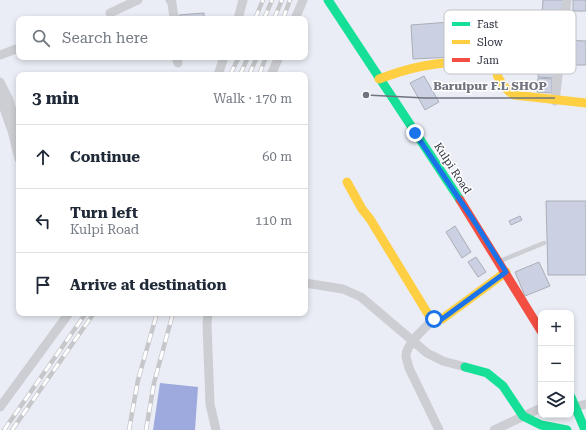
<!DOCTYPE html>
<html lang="en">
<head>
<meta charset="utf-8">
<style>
  body { margin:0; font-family:"Roboto Serif",serif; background:#f2f2f3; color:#1f2937 }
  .controls { position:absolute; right:12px; bottom:12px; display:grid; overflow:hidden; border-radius:8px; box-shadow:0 2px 6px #0003 }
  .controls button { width:36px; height:36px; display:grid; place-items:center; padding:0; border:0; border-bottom:1px solid #e0e1e3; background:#fff; color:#1f2937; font:20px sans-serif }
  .stop { position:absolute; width:12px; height:12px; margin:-9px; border:3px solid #1a73e8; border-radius:50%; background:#fff }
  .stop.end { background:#1a73e8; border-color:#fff; box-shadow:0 1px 4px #0008 }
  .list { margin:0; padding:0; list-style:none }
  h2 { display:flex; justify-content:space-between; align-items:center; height:52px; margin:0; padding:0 16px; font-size:17px }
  h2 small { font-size:13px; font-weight:400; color:#747a83 }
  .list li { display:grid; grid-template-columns:26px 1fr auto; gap:12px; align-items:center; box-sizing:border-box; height:64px; padding:0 16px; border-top:1px solid #e0e1e3 }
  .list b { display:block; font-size:15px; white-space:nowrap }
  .list p { margin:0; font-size:13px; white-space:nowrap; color:#747a83 }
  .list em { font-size:13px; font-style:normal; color:#747a83 }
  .icon { flex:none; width:22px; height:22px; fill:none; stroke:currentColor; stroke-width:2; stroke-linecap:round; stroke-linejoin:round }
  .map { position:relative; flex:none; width:586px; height:430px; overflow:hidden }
  .search { position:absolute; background:#fff; box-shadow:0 2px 6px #0003; left:16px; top:16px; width:292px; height:44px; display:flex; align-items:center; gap:10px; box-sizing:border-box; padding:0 14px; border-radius:8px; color:#747a83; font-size:15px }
  .panel { position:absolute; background:#fff; box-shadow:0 2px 6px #0003; left:16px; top:72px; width:292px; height:244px; border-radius:8px }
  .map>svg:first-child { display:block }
</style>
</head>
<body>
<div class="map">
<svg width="586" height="430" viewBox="0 0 586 430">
  <rect width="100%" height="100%" fill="#eaedf5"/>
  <polygon fill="#9eaade" points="160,383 198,387 195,430 153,430"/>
  <g fill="#cbd0e2" stroke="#abaeb7">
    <polygon points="543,0 564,0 564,13 542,13"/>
    <rect x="573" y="0" width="13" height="11"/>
    <polygon points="204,13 204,19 179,19 179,15"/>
    <polygon points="450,22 453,57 413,59 411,25"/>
    <polygon points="565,40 586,41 586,65 564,65"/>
    <polygon points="538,63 555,64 555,78 538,77"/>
    <polygon points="424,76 439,102 425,110 410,83"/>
    <polygon points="538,78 552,79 552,93 537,92"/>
    <polygon points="546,201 586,201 586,275 548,275"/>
    <polygon points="520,216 522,220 511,225 509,221"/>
    <polygon points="455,226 471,252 462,258 446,232"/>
    <polygon points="476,257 486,272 478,277 468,262"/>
    <polygon points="539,262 550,286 525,296 515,272"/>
  </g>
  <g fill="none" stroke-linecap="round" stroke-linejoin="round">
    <polyline stroke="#cdced3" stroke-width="4.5" points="500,261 544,243"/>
    <g stroke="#cdced3" stroke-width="9">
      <polyline points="170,0 172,3 174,19"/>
      <polyline points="110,13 138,0"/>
      <polyline points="238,19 243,0"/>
      <polyline points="295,19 303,0"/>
      <polyline points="0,55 19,48"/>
      <polyline points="176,57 178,63"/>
      <polyline points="218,75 224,57"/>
      <polyline points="271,75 279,57"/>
      <polyline points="0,82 9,100 17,128"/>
      <polyline points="0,97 12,131 19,159"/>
      <polyline points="555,101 567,0"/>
      <polyline points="305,283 343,289 361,297 427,353 443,361 465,367"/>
      <polyline points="208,313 207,324 210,404 216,430"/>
      <path d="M434 319C425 328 407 343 406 355 406 359 408 363 409 368L439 430"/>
      <polyline points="0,407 69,313"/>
      <polyline points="575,407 586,404"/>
      <polyline points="494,430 541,408"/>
    </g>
    <g stroke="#16e098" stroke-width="9">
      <polyline points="328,0 460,200"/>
      <polyline points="465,367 487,373 503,386 523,416 541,425 567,430"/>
      <polyline points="571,397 585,430"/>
    </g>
    <g stroke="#ffcf43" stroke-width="9">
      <path d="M379 79C411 67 435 62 469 62 477 62 486 60 493 66 496 69 497 73 498 77 502 85 507 91 514 95L586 103"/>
      <polyline points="347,182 362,209 370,219 428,314 434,319 442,319 506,272"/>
    </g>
    <polyline stroke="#f24e42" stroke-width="9" points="460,200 541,331"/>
    <defs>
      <g id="rail">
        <polyline points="255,19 263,0"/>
        <polyline points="264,19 272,0"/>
        <polyline points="274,19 282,0"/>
        <polyline points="283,19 290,0"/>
        <polyline points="230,75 239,57"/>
        <polyline points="240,75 248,57"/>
        <polyline points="249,75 257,57"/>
        <polyline points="259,75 266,57"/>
        <polyline points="4,430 86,313"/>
        <polyline points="12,430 94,313"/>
        <polyline points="129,430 138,380 157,313"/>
        <polyline points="146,430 154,383 173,313"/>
      </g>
    </defs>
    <use href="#rail" stroke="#c6c7ca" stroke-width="4.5"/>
    <use href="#rail" stroke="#fff" stroke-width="3" stroke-dasharray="9" stroke-linecap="butt"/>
  </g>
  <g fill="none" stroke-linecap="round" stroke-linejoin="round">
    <polyline stroke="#1a73e8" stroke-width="5" points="415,133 474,221 506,272 442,319 434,319"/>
  </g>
  <g text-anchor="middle" stroke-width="3" stroke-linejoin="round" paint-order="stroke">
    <g font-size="11" fill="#2f3340" stroke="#fff">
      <text transform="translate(453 168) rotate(57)" y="4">Kulpi Road</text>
    </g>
  </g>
  <rect x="444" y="10" width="132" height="64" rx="6" fill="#fff" stroke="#c1c2c6" stroke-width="1"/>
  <rect x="452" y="22" width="18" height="4" fill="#16e098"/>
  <rect x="452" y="40" width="18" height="4" fill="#ffcf43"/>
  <rect x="452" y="58" width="18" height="4" fill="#f24e42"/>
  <g font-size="11" fill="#2f3340">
    <text x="477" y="28">Fast</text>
    <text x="477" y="46">Slow</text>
    <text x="477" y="64">Jam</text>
  </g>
  <path fill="none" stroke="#70747f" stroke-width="1.5" d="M366 95L425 98H555"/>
  <circle fill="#70747f" stroke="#fff" stroke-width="1.5" cx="366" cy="95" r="4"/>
  <g font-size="12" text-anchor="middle" font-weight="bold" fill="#70747f" stroke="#fff" stroke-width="3" stroke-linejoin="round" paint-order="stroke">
    <text x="490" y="90">Baruipur F.L SHOP</text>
  </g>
</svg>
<div class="controls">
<button>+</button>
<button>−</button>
<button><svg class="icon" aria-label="layers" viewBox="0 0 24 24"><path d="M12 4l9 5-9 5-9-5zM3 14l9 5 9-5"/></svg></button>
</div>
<div class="stop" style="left:434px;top:319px"></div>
<div class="stop end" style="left:415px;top:133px"></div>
<div class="search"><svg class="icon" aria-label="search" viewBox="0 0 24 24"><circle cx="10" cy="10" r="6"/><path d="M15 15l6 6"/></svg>Search here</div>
<section class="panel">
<h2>3 min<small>Walk · 170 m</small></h2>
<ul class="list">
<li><svg class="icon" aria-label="ahead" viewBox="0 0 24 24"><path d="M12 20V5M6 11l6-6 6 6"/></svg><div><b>Continue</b></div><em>60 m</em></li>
<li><svg class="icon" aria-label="left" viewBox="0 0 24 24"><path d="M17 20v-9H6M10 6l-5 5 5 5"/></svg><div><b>Turn left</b><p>Kulpi Road</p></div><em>110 m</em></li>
<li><svg class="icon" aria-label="arrive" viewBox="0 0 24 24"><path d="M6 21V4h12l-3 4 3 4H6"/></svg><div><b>Arrive at destination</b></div></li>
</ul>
</section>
</div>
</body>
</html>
